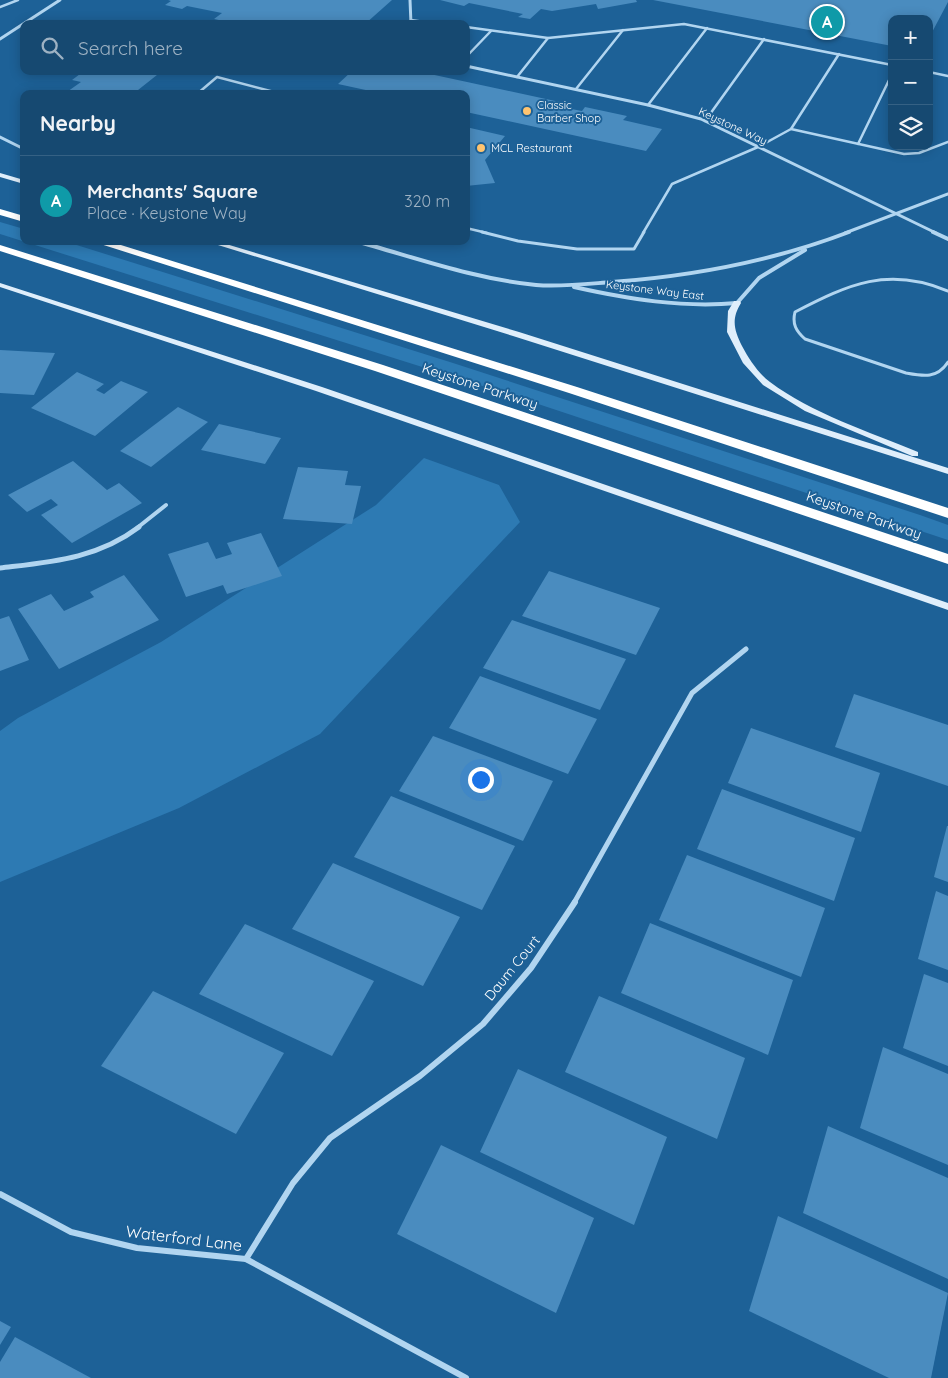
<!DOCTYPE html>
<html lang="en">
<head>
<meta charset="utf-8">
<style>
  body { margin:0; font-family:Quicksand,sans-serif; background:#1f5076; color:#f1f3f6 }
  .controls { position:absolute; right:15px; top:15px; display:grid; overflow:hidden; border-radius:10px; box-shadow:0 2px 12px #0003 }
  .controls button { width:45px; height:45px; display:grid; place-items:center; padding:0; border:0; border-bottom:1px solid #356184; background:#164971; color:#f1f3f6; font:25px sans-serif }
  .you { position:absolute; left:480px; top:779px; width:18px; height:18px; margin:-12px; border:4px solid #fff; border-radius:50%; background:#1a73e8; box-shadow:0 0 0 8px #1a73e833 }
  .badge { display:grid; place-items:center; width:32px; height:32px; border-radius:50%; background:#ffc470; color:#fff; font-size:16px; font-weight:700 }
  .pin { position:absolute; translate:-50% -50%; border:2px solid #fff; box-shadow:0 1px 5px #0006 }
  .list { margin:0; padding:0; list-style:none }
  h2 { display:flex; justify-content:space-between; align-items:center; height:65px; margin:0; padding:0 20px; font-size:21px }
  h2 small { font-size:16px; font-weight:400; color:#9eb2c3 }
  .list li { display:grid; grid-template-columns:32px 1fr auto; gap:15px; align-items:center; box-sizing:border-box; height:90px; padding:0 20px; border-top:1px solid #356184 }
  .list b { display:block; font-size:19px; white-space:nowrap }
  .list p { margin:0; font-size:16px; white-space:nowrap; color:#9eb2c3 }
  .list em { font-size:16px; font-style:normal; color:#9eb2c3 }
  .icon { flex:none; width:28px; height:28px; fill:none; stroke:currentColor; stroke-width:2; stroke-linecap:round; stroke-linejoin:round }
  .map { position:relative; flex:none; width:948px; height:1378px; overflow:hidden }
  .search { position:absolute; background:#164971; box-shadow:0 2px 12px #0003; left:20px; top:20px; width:450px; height:55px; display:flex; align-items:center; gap:12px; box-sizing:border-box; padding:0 18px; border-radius:10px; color:#9eb2c3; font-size:19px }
  .panel { position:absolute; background:#164971; box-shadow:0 2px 12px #0003; left:20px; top:90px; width:450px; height:155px; border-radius:10px }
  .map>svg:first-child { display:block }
</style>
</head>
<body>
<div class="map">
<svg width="948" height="1378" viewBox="0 0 948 1378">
  <rect width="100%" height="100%" fill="#1d6197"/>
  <g fill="#2d7ab3">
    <polygon points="0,222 24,229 24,241 64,241 83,247 453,363 920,515 948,525 948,540 508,394 0,234"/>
    <polygon points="424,458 499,485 520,522 320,734 179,808 0,882 0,731 18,718 161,642 376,505"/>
  </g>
  <g fill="#4a8cbf">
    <polygon points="168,0 392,0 365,24 238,24 214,19 222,13 187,6 182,9 165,5 171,1"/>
    <polygon points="440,0 636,0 637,2 598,9 596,4 552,11 541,9 530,19 518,17 523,14 469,3 464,6"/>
    <polygon points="653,0 948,0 948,2 929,38 929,19 892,19 892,46"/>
    <polygon points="84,71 162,71 133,94 64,94 81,82 72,80"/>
    <polygon points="352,71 416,71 569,104 566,108 582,111 585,107 627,116 623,120 662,129 646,151 466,112 466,94 384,94 338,84"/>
    <polygon points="466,127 505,136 485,160 495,183 466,186"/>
    <polygon points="0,350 55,353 34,395 0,393"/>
    <polygon points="77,372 104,384 96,390 104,394 121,381 148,392 95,436 31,408"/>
    <polygon points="178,407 208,422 151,467 120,451"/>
    <polygon points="219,424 281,438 265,464 201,450"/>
    <polygon points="73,461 107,490 119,483 142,503 72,543 41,515 58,505 51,499 27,512 8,495"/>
    <polygon points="298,467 348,471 345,485 361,486 352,524 283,519"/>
    <polygon points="261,533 282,576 227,594 223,585 186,597 168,554 208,542 216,559 232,554 227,543"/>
    <polygon points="549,571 660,608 636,655 522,616"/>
    <polygon points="124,575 159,620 59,669 18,609 51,594 64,611 94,597 90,592"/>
    <polygon points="9,616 29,660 0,671 0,619"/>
    <polygon points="512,620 626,659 600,710 483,668"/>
    <polygon points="480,676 597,719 568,774 449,728"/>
    <polygon points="854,694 948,725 948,786 835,747"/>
    <polygon points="751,728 880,773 861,832 728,783"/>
    <polygon points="433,736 553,781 523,841 399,791"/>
    <polygon points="722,789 855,838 834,901 697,849"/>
    <polygon points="391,796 515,846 482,910 354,857"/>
    <polygon points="947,826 948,826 948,882 934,877"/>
    <polygon points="687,855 825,908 801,977 659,920"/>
    <polygon points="333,863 460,917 423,986 292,929"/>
    <polygon points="936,891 948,896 948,970 918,959"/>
    <polygon points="650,923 793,980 768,1055 621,993"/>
    <polygon points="245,924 374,981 332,1056 199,994"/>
    <polygon points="924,974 948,983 948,1066 903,1048"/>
    <polygon points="153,991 284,1053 236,1134 101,1066"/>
    <polygon points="599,996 745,1058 717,1139 565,1072"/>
    <polygon points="883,1047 948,1074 948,1165 860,1128"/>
    <polygon points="518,1069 667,1137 634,1225 480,1152"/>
    <polygon points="828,1126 948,1178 948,1279 803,1213"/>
    <polygon points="441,1145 594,1218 556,1313 397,1234"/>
    <polygon points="778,1216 948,1293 931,1378 889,1378 749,1311"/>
    <polygon points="0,1321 11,1327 0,1345"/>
    <polygon points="15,1337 91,1378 0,1378 0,1362"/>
  </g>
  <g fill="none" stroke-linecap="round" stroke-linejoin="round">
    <g stroke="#b1d5f0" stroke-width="2.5">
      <polyline points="0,7 18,0"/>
      <polyline points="411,20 438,24"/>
      <polyline points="466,27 548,38 684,24 892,65"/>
      <polyline points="466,57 491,31"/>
      <polyline points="929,72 948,76"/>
      <polyline points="517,77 548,38"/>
      <polyline points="576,89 623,30"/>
      <polyline points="197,94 217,77 282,94"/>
      <polyline points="648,105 707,28"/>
      <polyline points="705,121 764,39"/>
      <polyline points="791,129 904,154 919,153 948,142"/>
      <polyline points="858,144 892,74"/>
      <polyline points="466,228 487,233"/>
      <polyline points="643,233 672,184 758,147 791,129 839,54"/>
    </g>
    <g stroke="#b1d5f0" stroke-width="3">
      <polyline points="482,232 518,241 577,249 634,249 644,232"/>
      <path d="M948 291C888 266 849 284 795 312 792 324 796 331 805 339L906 373C923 376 937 379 948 362"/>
    </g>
    <g stroke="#b1d5f0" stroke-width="3">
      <polyline points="410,0 411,24"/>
      <polyline points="0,39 60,0"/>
      <polyline points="466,66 648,105 701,119 936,233"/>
      <polyline points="0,137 24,149"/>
      <polyline points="845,233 948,194"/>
    </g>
    <g stroke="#b1d5f0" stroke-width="4">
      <polyline points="933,232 948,239"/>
      <path d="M355 241C414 257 474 279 536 285 561 287 586 284 612 282 693 276 773 261 849 232"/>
      <path d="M574 287C628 299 682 308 737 303L759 278 805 250"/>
      <polyline points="137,528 166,505"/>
    </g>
    <g stroke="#b1d5f0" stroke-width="5">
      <path d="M0 568C50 562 97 559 139 527"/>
      <polyline points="574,903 692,693 746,649"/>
    </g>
    <g stroke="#b1d5f0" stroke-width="6">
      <polyline points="0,1194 71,1232 137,1248 246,1259 466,1378"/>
      <polyline points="246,1259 293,1183 330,1138 420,1076 483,1024 531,968 575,902"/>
    </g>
    <g fill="#dfeefb" fill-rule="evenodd">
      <polygon points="0,173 24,180 24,184 0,177"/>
      <polygon points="205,241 216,241 519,332 948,468 948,474 513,336"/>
      <polygon points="0,283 322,387 948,603 948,610 316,391 0,287"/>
      <path d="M734 301H740L741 303C731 319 734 330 742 346 749 359 758 373 770 382 811 413 870 432 918 452V456H912L805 411 763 385 743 363 727 332 728 311Z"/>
    </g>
    <g fill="#fff" fill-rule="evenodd">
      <polygon points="0,209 24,216 24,222 0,215"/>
      <polygon points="91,241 108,241 577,387 948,508 948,518 569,393"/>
      <polygon points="0,245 383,365 948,554 948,564 375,371 0,251"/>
    </g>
  </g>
  <g fill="#ffc470" stroke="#1d6197" stroke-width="2">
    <circle cx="527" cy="111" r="5"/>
    <circle cx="481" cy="148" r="5"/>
  </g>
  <g text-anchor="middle" stroke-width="4" stroke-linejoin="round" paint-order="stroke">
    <g font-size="11" fill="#fff" stroke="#1d6197" text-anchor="start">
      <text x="537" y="109">Classic<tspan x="537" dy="13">Barber Shop</tspan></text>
      <text x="491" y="152">MCL Restaurant</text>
    </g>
    <g font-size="11" fill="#fff" stroke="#1d6197">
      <text transform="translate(733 126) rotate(25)" y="4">Keystone Way</text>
      <text transform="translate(655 290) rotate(7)" y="4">Keystone Way East</text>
    </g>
    <g font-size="14" fill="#fff" stroke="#1d6197">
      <text transform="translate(480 386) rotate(18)" y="5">Keystone Parkway</text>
      <text transform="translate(864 515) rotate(19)" y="5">Keystone Parkway</text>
      <text transform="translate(512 968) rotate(-51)" y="5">Daum Court</text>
    </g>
    <g font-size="16" fill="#fff" stroke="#1d6197">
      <text transform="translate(184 1238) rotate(7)" y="6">Waterford Lane</text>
    </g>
  </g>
</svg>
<div class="controls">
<button>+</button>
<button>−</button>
<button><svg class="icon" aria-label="layers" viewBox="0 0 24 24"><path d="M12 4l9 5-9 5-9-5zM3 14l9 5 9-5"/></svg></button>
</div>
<div class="you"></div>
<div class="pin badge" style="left:827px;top:22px;background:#0f9aa8">A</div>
<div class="search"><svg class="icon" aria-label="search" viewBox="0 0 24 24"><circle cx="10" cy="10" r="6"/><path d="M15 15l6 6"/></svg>Search here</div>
<section class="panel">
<h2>Nearby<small></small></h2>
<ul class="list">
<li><span class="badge" style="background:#0f9aa8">A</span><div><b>Merchants' Square</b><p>Place · Keystone Way</p></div><em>320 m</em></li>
</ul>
</section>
</div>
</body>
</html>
